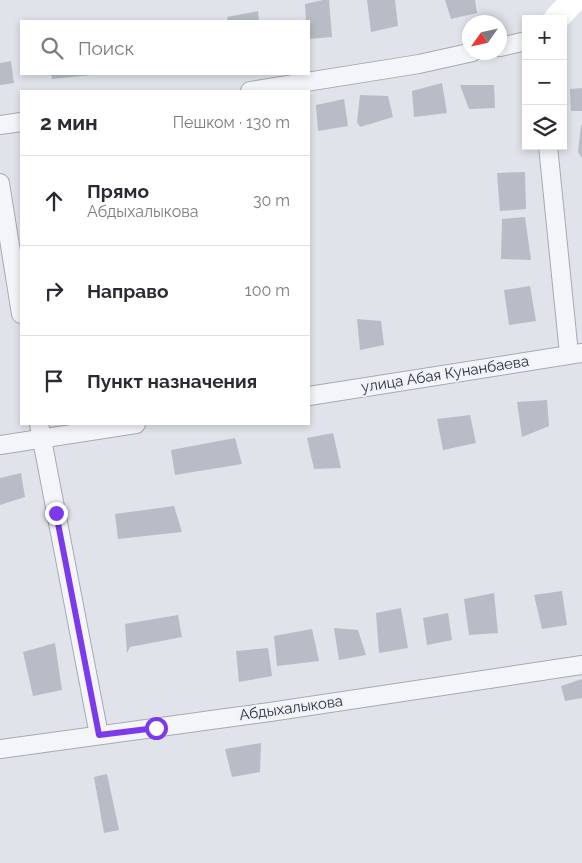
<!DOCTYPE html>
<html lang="ru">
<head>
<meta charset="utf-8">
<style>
  body { margin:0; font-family:Raleway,sans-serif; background:#f7f7f7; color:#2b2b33 }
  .controls { position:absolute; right:15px; top:15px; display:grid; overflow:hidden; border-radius:0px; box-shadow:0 2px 8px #0003 }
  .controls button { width:45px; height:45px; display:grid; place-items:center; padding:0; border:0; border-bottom:1px solid #e1e1e2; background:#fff; color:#2b2b33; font:25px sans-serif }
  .compass { position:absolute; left:462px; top:15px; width:45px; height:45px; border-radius:50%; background:#fff; box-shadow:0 2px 8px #0003; rotate:236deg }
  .stop { position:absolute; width:15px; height:15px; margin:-11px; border:4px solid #7c3aed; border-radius:50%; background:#fff }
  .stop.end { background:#7c3aed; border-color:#fff; box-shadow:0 1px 5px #0008 }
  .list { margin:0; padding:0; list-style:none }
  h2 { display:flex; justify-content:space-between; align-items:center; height:65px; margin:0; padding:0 20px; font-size:21px }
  h2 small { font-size:16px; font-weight:400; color:#7c7c81 }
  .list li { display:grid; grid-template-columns:32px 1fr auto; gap:15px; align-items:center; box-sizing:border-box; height:90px; padding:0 20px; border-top:1px solid #e1e1e2 }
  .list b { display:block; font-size:19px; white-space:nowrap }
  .list p { margin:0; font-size:16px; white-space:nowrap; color:#7c7c81 }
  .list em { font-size:16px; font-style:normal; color:#7c7c81 }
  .icon { flex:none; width:28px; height:28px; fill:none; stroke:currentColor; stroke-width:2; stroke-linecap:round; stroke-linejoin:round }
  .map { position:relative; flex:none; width:582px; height:863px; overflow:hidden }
  .search { position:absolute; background:#fff; box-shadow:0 2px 8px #0003; left:20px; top:20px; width:290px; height:55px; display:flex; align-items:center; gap:12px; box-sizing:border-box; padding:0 18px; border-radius:0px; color:#7c7c81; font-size:19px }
  .panel { position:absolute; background:#fff; box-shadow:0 2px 8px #0003; left:20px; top:90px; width:290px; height:335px; border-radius:0px }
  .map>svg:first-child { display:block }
</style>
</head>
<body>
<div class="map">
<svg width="582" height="863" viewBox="0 0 582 863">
  <rect width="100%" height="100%" fill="#e0e3ea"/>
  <g fill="#b7bcc7">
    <polygon points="323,0 329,0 332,37 309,39 309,21 306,21 305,4"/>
    <polygon points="367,0 395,0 398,26 371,32"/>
    <polygon points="445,0 475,0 477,13 451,19"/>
    <polygon points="258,11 259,21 228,21 227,17"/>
    <polygon points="11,61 14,83 0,85 0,63"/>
    <polygon points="51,74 91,74 91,75 52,79"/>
    <polygon points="442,83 447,113 414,117 412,91"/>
    <polygon points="460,85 494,85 495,108 469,109"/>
    <polygon points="582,88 582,111 571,111 570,89"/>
    <polygon points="360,95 388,96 393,117 360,127 357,122"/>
    <polygon points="344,99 348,126 318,131 316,105"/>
    <polygon points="581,125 582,125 582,158 578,152"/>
    <polygon points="525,172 526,209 500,211 497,173"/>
    <polygon points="525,217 531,260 501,259 502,219"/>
    <polygon points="530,286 536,321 509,325 504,290"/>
    <polygon points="357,319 381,321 384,345 360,350"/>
    <polygon points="547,400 549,426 522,437 517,402"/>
    <polygon points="470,415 476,443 443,450 437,419"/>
    <polygon points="333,433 341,468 314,469 307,438"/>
    <polygon points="235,438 242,464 175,475 171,450"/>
    <polygon points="21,473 25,497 0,505 0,478"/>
    <polygon points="174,506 182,532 118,539 115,514"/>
    <polygon points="562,591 567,625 542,629 534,595"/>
    <polygon points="494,593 498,633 469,635 464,599"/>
    <polygon points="401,608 408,648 379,653 376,613"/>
    <polygon points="448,613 452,640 427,645 423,618"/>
    <polygon points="178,615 182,637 130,647 127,653 125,624"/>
    <polygon points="334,628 358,630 366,655 339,660"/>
    <polygon points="312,629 319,661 277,666 274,636"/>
    <polygon points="55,643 62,690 33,696 23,652"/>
    <polygon points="268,648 272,676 239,682 236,651"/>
    <polygon points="582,679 582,698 565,701 561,686"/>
    <polygon points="261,743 260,772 232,777 225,749"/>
    <polygon points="107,774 119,830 104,833 94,777"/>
  </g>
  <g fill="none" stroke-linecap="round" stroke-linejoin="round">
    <defs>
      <g id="street">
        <polyline points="500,47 526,41"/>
        <polyline points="250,91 419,64 473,52"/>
        <polyline points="0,125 21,122"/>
        <polyline points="548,146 569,354"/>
        <polyline points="0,183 21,314"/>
        <polyline points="309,396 582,353"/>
        <polyline points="39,424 99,735"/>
        <polyline points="0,445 136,424"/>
        <polyline points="0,749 270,712 582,665"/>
      </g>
    </defs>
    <use href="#street" stroke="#a5aab4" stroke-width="20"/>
    <use href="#street" stroke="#f3f5f8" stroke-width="18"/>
    <polyline stroke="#fff" stroke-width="25" points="556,19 574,0"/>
  </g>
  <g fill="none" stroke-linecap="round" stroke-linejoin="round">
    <polyline stroke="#7c3aed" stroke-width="6" points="56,513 99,735 156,728"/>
  </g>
  <g text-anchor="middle" stroke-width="4" stroke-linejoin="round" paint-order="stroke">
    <g font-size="15" fill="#283042" stroke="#f0f2f7">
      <text transform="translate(445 374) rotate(-9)" y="5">улица Абая Кунанбаева</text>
      <text transform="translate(291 708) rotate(-8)" y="5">Абдыхалыкова</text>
    </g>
  </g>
</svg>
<div class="controls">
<button>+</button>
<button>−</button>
<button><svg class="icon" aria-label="layers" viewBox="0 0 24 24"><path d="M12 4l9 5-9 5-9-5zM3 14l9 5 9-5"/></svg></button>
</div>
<svg class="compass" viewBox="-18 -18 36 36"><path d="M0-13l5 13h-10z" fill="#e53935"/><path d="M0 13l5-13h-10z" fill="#7c7c81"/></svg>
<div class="stop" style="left:156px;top:728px"></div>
<div class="stop end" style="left:56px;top:513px"></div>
<div class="search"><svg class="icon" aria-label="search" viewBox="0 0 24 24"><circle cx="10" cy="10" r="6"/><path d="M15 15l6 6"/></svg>Поиск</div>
<section class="panel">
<h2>2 мин<small>Пешком · 130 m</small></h2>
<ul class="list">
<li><svg class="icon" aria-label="ahead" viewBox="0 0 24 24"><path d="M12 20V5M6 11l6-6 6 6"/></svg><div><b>Прямо</b><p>Абдыхалыкова</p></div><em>30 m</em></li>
<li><svg class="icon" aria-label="right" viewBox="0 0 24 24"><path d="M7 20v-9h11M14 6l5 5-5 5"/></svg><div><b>Направо</b></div><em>100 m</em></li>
<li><svg class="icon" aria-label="arrive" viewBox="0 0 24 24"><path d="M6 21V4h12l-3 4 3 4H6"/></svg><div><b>Пункт назначения</b></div></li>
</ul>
</section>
</div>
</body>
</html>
